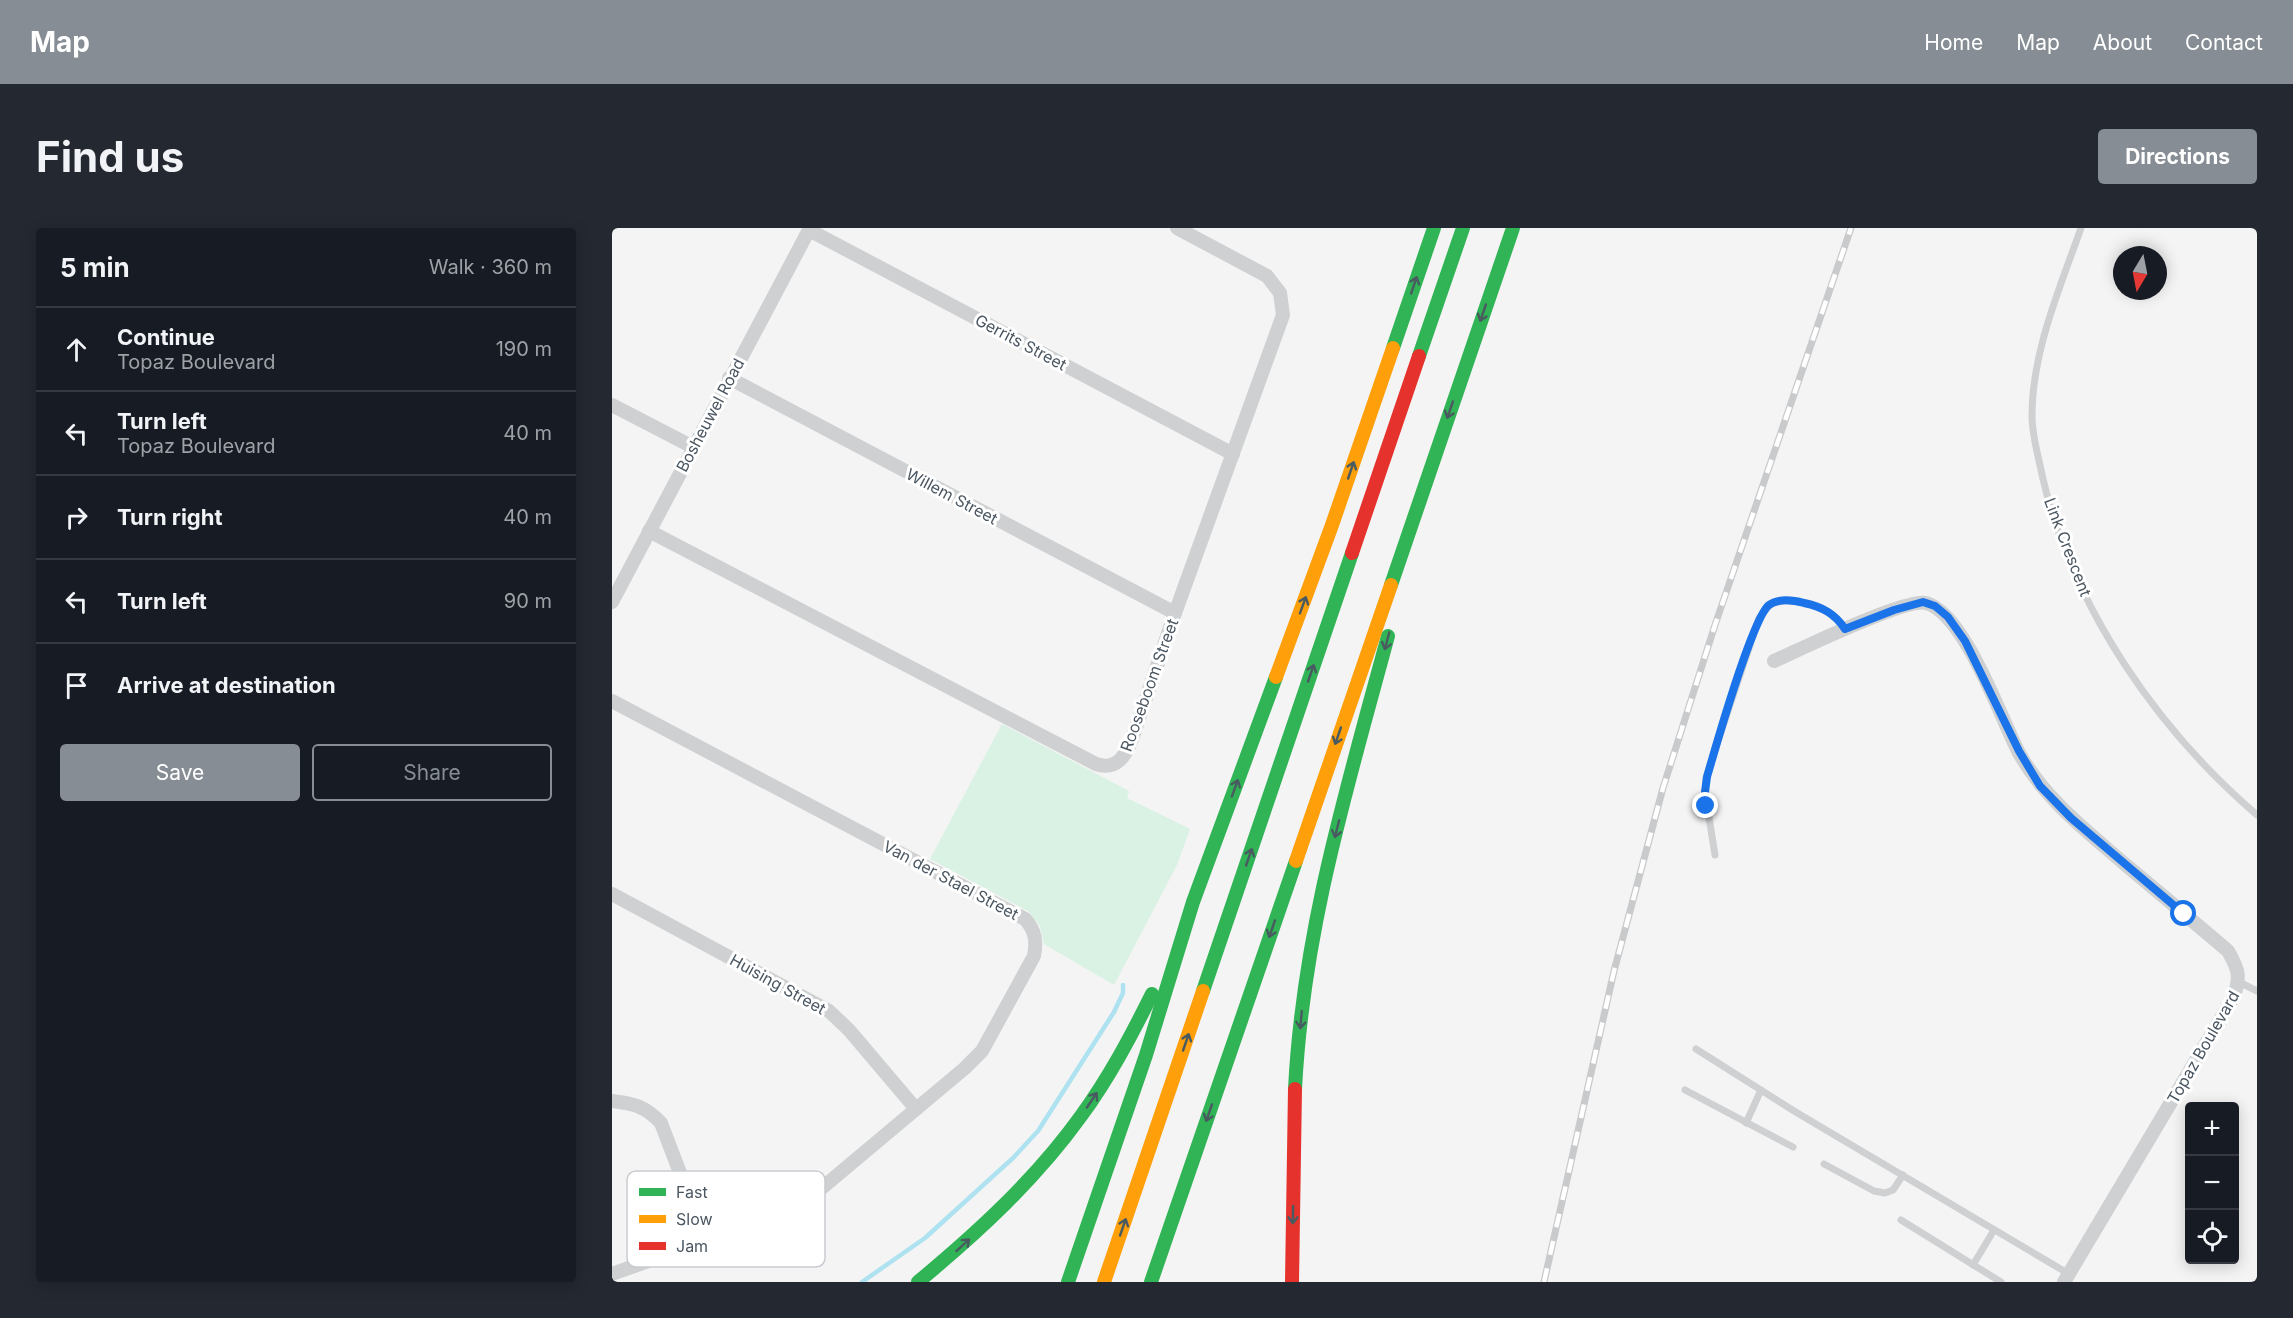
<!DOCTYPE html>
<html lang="en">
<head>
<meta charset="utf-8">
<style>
  body { margin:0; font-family:Inter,sans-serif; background:#242831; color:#f1f3f6 }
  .controls { position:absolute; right:18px; bottom:18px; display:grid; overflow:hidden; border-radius:6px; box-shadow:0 3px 15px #0003 }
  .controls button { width:54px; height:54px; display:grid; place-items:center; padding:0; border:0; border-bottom:2px solid #363941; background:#171b24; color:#f1f3f6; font:30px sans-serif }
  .compass { position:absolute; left:1501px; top:18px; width:54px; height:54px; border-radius:50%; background:#171b24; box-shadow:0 3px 15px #0003; rotate:190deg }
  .stop { position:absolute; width:18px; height:18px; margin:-14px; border:4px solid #1a73e8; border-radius:50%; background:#fff }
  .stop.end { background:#1a73e8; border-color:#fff; box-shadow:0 2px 6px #0008 }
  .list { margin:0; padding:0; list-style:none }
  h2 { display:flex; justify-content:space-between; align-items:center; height:78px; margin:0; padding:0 24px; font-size:26px }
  h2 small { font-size:20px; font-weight:400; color:#9ea1a6 }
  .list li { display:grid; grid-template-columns:39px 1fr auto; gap:18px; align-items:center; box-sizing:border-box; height:84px; padding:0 24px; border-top:2px solid #363941 }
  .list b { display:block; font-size:22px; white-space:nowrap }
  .list p { margin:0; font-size:20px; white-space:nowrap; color:#9ea1a6 }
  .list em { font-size:20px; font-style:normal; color:#9ea1a6 }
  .actions { display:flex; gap:12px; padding:18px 24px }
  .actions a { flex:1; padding:14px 0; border:2px solid #868d94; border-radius:6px; text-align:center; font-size:21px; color:#868d94 }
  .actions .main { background:#868d94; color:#fff }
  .icon { flex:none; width:33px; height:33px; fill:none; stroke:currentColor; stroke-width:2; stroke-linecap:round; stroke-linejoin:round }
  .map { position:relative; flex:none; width:1645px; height:1054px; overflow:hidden; border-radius:6px }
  header { display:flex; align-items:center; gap:36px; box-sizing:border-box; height:84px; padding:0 30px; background:#868d94; color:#fff }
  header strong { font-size:28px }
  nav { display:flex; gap:33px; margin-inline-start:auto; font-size:21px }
  .intro { display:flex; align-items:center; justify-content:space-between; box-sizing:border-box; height:144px; padding:0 36px }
  h1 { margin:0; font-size:42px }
  .button { padding:15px 27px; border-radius:6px; background:#868d94; color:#fff; font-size:21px; font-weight:700 }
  main { display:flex; gap:36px; padding:0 36px }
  aside { flex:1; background:#171b24; border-radius:6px; box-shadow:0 3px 15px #0003 }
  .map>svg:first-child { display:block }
</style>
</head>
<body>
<header>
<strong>Map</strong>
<nav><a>Home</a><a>Map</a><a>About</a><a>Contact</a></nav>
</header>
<div class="intro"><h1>Find us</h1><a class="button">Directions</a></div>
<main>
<aside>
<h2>5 min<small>Walk · 360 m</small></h2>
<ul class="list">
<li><svg class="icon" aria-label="ahead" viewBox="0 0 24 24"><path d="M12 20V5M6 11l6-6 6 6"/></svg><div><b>Continue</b><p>Topaz Boulevard</p></div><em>190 m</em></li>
<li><svg class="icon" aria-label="left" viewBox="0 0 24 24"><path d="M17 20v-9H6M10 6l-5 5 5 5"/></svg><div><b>Turn left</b><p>Topaz Boulevard</p></div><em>40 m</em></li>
<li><svg class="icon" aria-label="right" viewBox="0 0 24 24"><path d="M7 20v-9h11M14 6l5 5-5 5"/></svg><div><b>Turn right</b></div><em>40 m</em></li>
<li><svg class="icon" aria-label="left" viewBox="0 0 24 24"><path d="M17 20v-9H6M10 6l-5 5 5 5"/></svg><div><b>Turn left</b></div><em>90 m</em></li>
<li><svg class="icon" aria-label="arrive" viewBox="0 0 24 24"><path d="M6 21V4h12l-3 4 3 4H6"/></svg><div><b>Arrive at destination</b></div></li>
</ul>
<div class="actions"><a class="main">Save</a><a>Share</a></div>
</aside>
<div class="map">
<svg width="1645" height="1054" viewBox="0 0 1645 1054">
  <rect width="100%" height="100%" fill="#f4f4f4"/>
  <polygon fill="#d9f2e3" points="390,496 517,563 515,570 578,601 565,637 502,757 432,716 428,698 416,683 318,631"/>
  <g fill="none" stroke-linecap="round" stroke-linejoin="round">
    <polyline stroke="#aee2f0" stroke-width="4.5" points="250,1054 313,1010 401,930 426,903 502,784 511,765 511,757"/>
    <g stroke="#ced0d2" stroke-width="7">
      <path d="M1469 0C1448 60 1420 123 1420 188 1420 209 1427 230 1431 251 1462 381 1544 500 1645 587"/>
      <path d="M1103 627 1093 564 1094 549 1147 390 1159 376C1186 367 1217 378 1233 401"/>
      <polyline points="1627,754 1645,763"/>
      <polyline points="1084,821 1182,883 1457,1046"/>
      <polyline points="1073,862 1181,919"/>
      <polyline points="1134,895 1149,862"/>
      <polyline points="1212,936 1262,963 1273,965 1281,962 1291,947"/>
      <polyline points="1289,992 1389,1054"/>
      <polyline points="1361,1037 1382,1002"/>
    </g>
    <g stroke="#ced0d2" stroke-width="14">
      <polyline points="197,2 621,226"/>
      <polyline points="117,150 563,385"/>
      <polyline points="0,177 81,219"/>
      <path d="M37 303 484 536C505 543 514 527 520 511L563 385 671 87 668 65 655 48 565 0"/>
      <polyline points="0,374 198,0"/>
      <path d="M1162 433C1187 422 1293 370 1314 375 1352 385 1388 488 1406 523 1432 571 1475 603 1515 638 1549 666 1583 695 1616 723 1627 742 1629 749 1621 770L1452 1054"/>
      <path d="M0 473 413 691C423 702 425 713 422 728L370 823 353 840 198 970 174 984 0 1046"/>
      <polyline points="0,666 217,783 237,802 304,881"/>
      <path d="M0 873C23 876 33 878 49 895L94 1013"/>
    </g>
    <g stroke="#30b455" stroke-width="14">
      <polyline points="781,120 822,0"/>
      <polyline points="807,128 851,0"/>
      <polyline points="779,357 901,0"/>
      <polyline points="591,763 740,325"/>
      <path d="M683 861C691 703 735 560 776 408"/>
      <path d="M306 1054C366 1004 423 952 469 888 497 850 519 808 540 766"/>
      <polyline points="456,1054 534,827 581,674 664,449"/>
      <polyline points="539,1054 684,633"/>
    </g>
    <g stroke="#ff9f0a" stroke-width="14">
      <polyline points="664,449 720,297 781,120"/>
      <polyline points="684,633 779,357"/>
      <polyline points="492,1054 591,763"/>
    </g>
    <g stroke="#e5322d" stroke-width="14">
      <polyline points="740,325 807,128"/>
      <polyline points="680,1054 683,861"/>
    </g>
    <defs>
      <polyline id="rail" points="932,1054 1002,743 1051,560 1103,397 1239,0"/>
    </defs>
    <use href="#rail" stroke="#c9cacc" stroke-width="7"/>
    <use href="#rail" stroke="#fff" stroke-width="4.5" stroke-dasharray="14" stroke-linecap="butt"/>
  </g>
  <defs><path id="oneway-shaft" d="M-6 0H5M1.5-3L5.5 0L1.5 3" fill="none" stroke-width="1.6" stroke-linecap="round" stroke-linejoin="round" transform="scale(1.5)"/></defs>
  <g stroke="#495b60">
    <use href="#oneway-shaft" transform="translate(802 57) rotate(-71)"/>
    <use href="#oneway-shaft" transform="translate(871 85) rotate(109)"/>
    <use href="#oneway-shaft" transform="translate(838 182) rotate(109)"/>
    <use href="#oneway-shaft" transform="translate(739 242) rotate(-71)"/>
    <use href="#oneway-shaft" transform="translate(691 377) rotate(-70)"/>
    <use href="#oneway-shaft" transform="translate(775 413) rotate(105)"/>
    <use href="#oneway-shaft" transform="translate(699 445) rotate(-71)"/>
    <use href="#oneway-shaft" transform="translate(726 508) rotate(109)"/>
    <use href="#oneway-shaft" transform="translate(623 560) rotate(-70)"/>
    <use href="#oneway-shaft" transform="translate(725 601) rotate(104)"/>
    <use href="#oneway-shaft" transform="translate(637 629) rotate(-71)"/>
    <use href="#oneway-shaft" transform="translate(660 701) rotate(109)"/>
    <use href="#oneway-shaft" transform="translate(689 792) rotate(95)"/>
    <use href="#oneway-shaft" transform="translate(574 814) rotate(-71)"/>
    <use href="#oneway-shaft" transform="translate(480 872) rotate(-56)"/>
    <use href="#oneway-shaft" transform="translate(597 885) rotate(109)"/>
    <use href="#oneway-shaft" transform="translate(681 987) rotate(91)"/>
    <use href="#oneway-shaft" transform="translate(511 999) rotate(-71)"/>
    <use href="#oneway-shaft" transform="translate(351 1017) rotate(-42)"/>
  </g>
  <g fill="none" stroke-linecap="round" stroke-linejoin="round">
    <path stroke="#1a73e8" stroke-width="8" d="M1094 578 1093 564 1095 549C1103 521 1141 389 1157 377 1167 370 1181 372 1192 375 1211 379 1223 386 1233 401L1282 382 1311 374 1323 378 1329 383 1336 389 1353 413 1407 523 1428 558 1459 590 1572 686"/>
  </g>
  <g text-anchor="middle" stroke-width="6" stroke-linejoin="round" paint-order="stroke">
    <g font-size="16" fill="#4a5661" stroke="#fff">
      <text transform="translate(409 114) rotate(28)" y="6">Gerrits Street</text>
      <text transform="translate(98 187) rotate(-62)" y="6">Bosheuwel Road</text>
      <text transform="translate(340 268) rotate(28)" y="6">Willem Street</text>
      <text transform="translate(1456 319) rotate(69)" y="6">Link Crescent</text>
      <text transform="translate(537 457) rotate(-70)" y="6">Rooseboom Street</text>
      <text transform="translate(339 652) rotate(28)" y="6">Van der Stael Street</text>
      <text transform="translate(166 756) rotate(29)" y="6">Huising Street</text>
      <text transform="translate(1591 819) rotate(-60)" y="6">Topaz Boulevard</text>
    </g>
  </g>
  <rect x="15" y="943" width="198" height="96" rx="9" fill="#fff" stroke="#c9ccd0" stroke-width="1.5"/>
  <rect x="27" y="960" width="27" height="8" fill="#30b455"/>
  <rect x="27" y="987" width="27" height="8" fill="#ff9f0a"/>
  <rect x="27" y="1014" width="27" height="8" fill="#e5322d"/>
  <g font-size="16" fill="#4a5661">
    <text x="64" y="970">Fast</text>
    <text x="64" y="997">Slow</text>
    <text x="64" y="1024">Jam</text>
  </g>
</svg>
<div class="controls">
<button>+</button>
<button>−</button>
<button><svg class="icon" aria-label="locate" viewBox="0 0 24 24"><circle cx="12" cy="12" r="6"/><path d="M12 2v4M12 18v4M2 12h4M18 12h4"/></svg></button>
</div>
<svg class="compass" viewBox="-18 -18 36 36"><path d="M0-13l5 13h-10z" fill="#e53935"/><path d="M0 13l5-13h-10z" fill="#9ea1a6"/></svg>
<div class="stop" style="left:1572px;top:686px"></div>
<div class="stop end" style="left:1094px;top:578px"></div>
</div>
</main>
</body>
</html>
